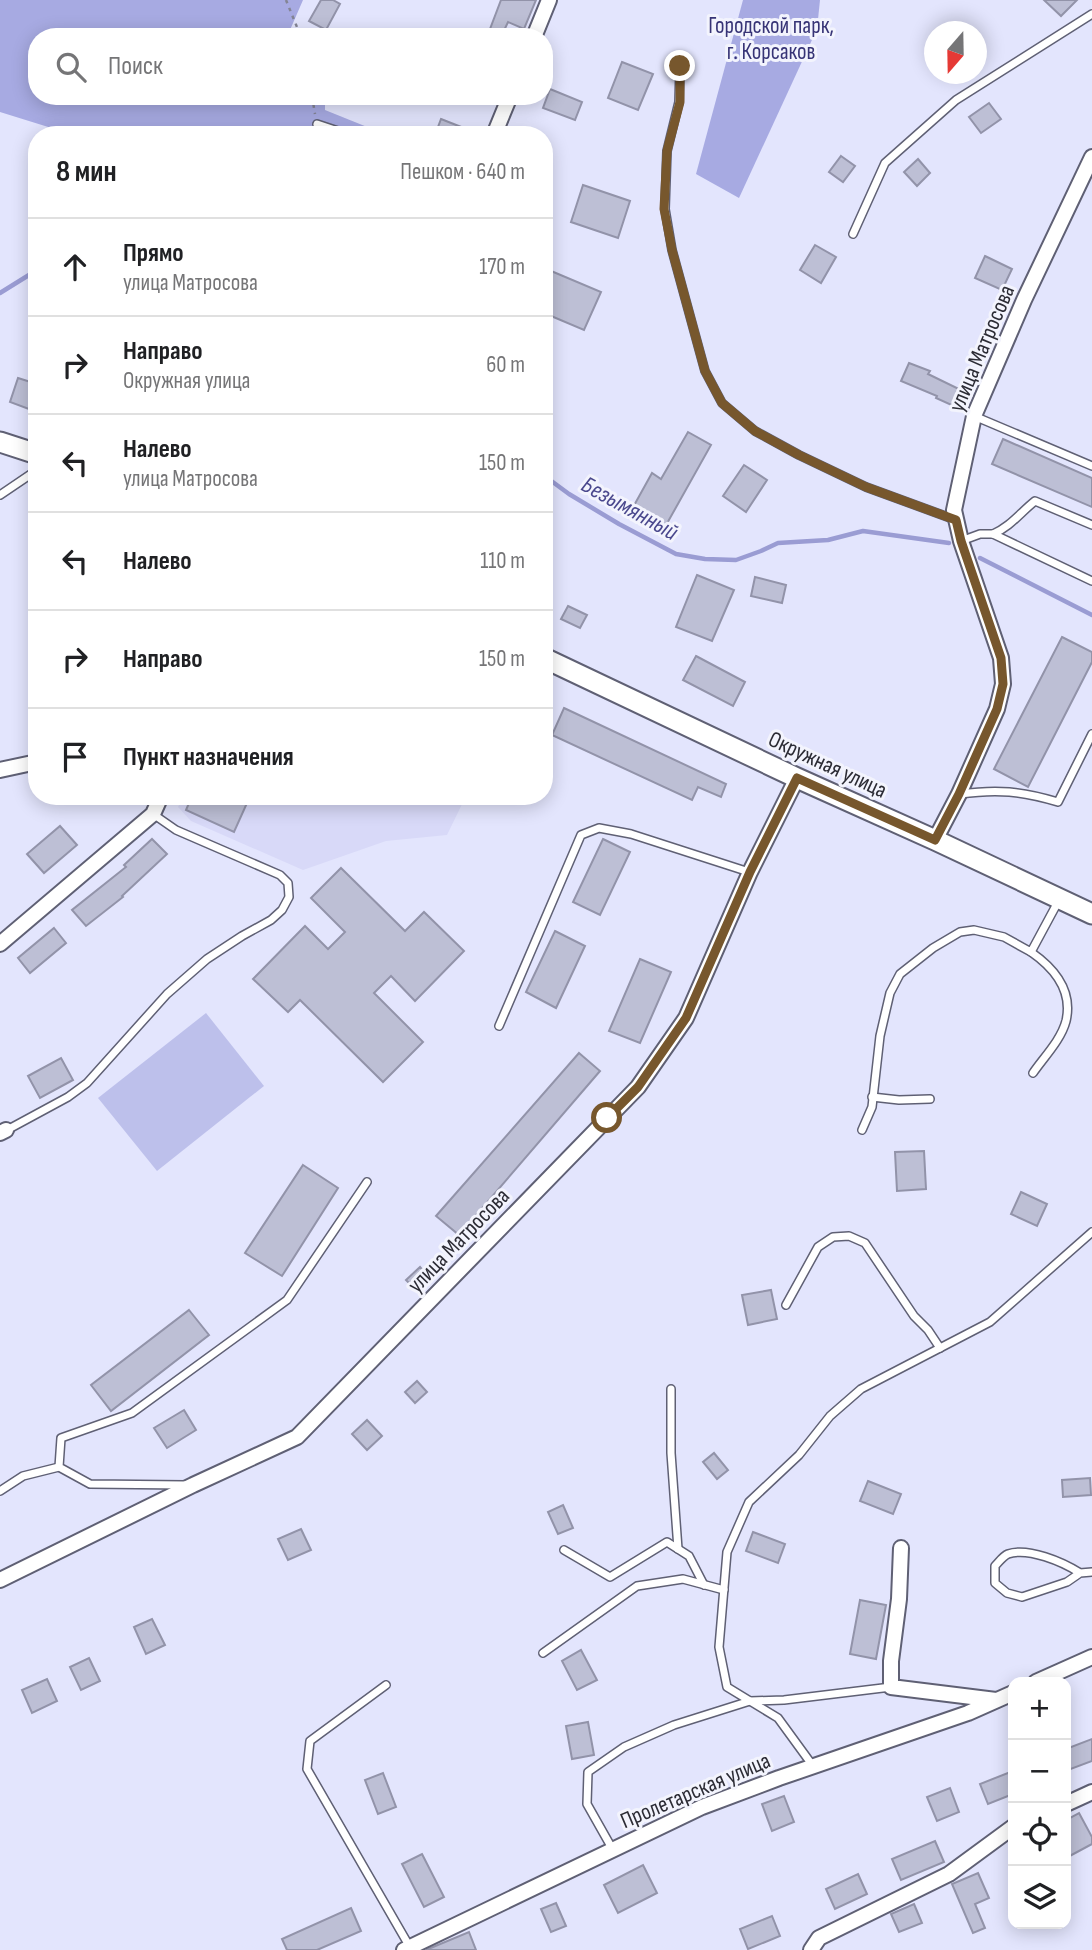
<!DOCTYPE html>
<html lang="ru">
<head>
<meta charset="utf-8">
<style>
  body { margin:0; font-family:"Sofia Sans Condensed",sans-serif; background:#f6f6f6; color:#202124 }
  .controls { position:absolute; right:21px; bottom:21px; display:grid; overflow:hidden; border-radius:14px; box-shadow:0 4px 18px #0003 }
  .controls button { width:63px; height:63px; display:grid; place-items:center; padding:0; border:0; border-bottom:2px solid #e0e0e0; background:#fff; color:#202124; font:35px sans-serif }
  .compass { position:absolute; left:924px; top:21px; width:63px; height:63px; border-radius:50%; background:#fff; box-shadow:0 4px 18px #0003; rotate:200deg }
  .stop { position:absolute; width:21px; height:21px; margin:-16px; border:5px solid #77572d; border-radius:50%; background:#fff }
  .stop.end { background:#77572d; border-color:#fff; box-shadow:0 2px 7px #0008 }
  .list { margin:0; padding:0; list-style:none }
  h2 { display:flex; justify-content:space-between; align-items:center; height:91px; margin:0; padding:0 28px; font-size:30px }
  h2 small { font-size:23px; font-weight:400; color:#757577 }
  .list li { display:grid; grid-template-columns:46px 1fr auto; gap:21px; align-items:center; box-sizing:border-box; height:98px; padding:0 28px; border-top:2px solid #e0e0e0 }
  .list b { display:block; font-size:26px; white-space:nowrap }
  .list p { margin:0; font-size:23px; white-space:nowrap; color:#757577 }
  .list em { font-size:23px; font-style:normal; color:#757577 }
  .icon { flex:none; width:38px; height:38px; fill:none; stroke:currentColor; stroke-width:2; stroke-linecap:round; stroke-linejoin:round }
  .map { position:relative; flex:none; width:1092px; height:1950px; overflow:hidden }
  .search { position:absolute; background:#fff; box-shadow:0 4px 18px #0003; left:28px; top:28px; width:525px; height:77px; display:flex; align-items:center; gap:18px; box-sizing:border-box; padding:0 24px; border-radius:28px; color:#757577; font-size:26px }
  .panel { position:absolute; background:#fff; box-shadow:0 4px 18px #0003; left:28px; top:126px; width:525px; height:679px; border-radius:28px }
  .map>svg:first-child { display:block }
</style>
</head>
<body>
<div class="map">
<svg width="1092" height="1950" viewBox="0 0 1092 1950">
  <rect width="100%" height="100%" fill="#e3e5fd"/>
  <polygon fill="#d8d9f8" points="184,796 466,796 447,835 386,841 303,870 191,821 178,807"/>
  <polygon fill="#bdc0eb" points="206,1013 264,1086 157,1171 98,1098"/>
  <g fill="#a7aae2">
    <polygon points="0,0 303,0 290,30 294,37 37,37 37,96 325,96 325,110 387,135 74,135 0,112"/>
    <polygon points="743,0 820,0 817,29 739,198 696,174"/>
  </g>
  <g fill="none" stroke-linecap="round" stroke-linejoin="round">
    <g stroke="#9a9cd3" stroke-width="4.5">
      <polyline points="0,293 37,270"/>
      <polyline points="544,480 550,480 569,494 619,524 676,554 705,559 736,560 761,551 778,543 828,540 863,531 949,543"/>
      <polyline points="980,558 1092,615"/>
    </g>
  </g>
  <g fill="#bdbfd5" stroke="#9293a9" stroke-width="2">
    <polygon points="321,0 333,0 340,4 326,30 309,21"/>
    <polygon points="501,0 536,0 524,29 508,22 501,37 487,37"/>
    <polygon points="1044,0 1077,0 1061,16"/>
    <polygon points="622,62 653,74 638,110 608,98"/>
    <polygon points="550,89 582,102 575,120 543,108"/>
    <polygon points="989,103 1001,119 981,133 969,117"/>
    <polygon points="441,119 479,134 479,135 435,135"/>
    <polygon points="841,156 855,166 843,182 829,172"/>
    <polygon points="918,159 930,173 917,186 904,172"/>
    <polygon points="583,185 630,201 618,238 571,222"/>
    <polygon points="815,245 836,257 821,283 800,270"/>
    <polygon points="985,256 1012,269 1002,290 975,278"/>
    <polygon points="544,268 601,292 584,330 544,313"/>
    <polygon points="909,363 930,371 928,374 965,392 958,408 936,398 937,396 901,381"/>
    <polygon points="18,378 37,384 37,412 10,402"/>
    <polygon points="688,432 711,445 665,527 632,509 652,473 661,479"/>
    <polygon points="1003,439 1092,478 1092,507 992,464"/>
    <polygon points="744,465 767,480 746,512 723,496"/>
    <polygon points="697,575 734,590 712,641 676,627"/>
    <polygon points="755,577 786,585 782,603 751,596"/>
    <polygon points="568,606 587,615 580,628 561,619"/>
    <polygon points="1062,637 1092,652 1092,662 1028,787 994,769"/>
    <polygon points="696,656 745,682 733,706 683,680"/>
    <polygon points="564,708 726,784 721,797 698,787 692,800 552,735"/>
    <polygon points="192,796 231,796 247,803 234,832 186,810"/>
    <polygon points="60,826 77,845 44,873 27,854"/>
    <polygon points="152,839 167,854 122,896 123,897 86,926 72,910 126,867 124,865"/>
    <polygon points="603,839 630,852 600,915 573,902"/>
    <polygon points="341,868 405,931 424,912 464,951 415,1001 391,976 374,993 423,1042 383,1082 300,1000 288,1012 253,979 305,926 328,949 345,932 311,898"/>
    <polygon points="54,928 66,943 30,973 18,958"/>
    <polygon points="555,931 585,946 556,1008 526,992"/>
    <polygon points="640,959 671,972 640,1043 609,1031"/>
    <polygon points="579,1053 600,1071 459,1235 436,1216"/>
    <polygon points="61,1058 73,1080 40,1098 28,1076"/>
    <polygon points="924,1151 926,1189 897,1191 895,1152"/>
    <polygon points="303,1165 338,1188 282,1276 245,1253"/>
    <polygon points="1021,1192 1047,1204 1037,1226 1011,1214"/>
    <polygon points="420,1267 431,1280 418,1292 406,1280"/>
    <polygon points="771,1290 777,1319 748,1325 742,1295"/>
    <polygon points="189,1310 209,1335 111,1411 91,1385"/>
    <polygon points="417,1381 427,1392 415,1403 405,1392"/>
    <polygon points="184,1410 196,1430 167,1448 154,1428"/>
    <polygon points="367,1420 382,1436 367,1450 352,1434"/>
    <polygon points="714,1453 728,1470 717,1479 703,1462"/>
    <polygon points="1090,1478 1091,1495 1063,1497 1062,1480"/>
    <polygon points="868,1481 901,1494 893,1514 860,1501"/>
    <polygon points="563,1505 573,1528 558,1534 548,1512"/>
    <polygon points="301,1529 311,1550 288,1560 278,1539"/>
    <polygon points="753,1532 785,1544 778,1563 746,1551"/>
    <polygon points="860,1600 886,1605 876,1659 850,1654"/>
    <polygon points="152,1619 165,1645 146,1654 134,1627"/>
    <polygon points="581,1650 597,1680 577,1690 562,1661"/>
    <polygon points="89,1658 100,1681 81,1690 70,1667"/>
    <polygon points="47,1679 57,1701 32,1713 22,1690"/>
    <polygon points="588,1722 594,1755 572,1759 566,1726"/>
    <polygon points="1092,1739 1092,1761 1068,1770 1066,1763 1066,1749"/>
    <polygon points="1013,1771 1013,1794 988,1804 980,1784"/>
    <polygon points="383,1773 396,1807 378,1814 365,1780"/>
    <polygon points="950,1788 959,1812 937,1821 927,1797"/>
    <polygon points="784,1796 794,1822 772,1831 762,1804"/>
    <polygon points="1079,1813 1092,1837 1092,1844 1066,1858 1066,1820"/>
    <polygon points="935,1841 944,1862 901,1880 892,1859"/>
    <polygon points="422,1854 444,1897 424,1907 402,1864"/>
    <polygon points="643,1865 657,1893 618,1913 604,1885"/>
    <polygon points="978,1873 989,1898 975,1904 985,1928 973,1933 952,1884"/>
    <polygon points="858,1874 867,1894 835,1909 826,1889"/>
    <polygon points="556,1903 566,1926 551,1932 541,1909"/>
    <polygon points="914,1904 922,1923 899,1932 891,1914"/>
    <polygon points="351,1908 361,1931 317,1950 287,1950 282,1939"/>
    <polygon points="772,1916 780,1936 748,1949 740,1929"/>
    <polygon points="469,1932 476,1950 426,1950 433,1947"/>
  </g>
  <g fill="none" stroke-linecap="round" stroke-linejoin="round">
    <defs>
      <g id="lane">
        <polyline points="680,66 679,102 667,151 665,209 672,250 705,371 722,403 755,431 799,455 866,487 956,520"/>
        <polyline points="317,124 350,135"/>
        <polyline points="853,234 885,163 956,100 1092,14"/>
        <polyline points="974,416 1092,466"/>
        <polyline points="0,495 37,470"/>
        <path d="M993 534C1010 527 1021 512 1035 501L1092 525"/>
        <polyline points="961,541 980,534 993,534 1092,581"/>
        <path d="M960 794C997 789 1022 791 1058 802L1092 734"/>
        <path d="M1031 952C1054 968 1073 991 1066 1021 1061 1040 1044 1057 1033 1073"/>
        <polyline points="499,1026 581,835 599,828 631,834 749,872"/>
        <polyline points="872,1097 899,1100 930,1099"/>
        <polyline points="7,1130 68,1097 87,1083 167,994 207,959 242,936 271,920 282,910 289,897 288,883 280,875 176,830 153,814"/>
        <polyline points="862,1130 872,1107 880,1036 890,993 900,974 933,948 960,932 974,930 1004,937 1031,952 1059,900"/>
        <polyline points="786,1305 818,1247 833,1237 849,1236 865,1243 914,1316 928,1330 940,1348"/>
        <polyline points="671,1389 671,1453 678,1549"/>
        <polyline points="185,1485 90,1484 59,1467 61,1438 132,1413 287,1300 367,1182"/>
        <polyline points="0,1491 23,1476 59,1467"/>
        <polyline points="564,1550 610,1577 667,1542 689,1556 704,1585"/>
        <path d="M1080 1573C1063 1562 1028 1547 1008 1554 1003 1556 999 1562 995 1566V1583L1007 1593 1022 1597 1067 1582 1080 1573 1092 1572"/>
        <polyline points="543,1653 637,1586 683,1579 724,1590"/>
        <polyline points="386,1685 310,1741 307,1769 411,1949"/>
        <polyline points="813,1766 778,1718 727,1687 719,1647 727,1552 749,1502 799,1455 830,1416 861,1389 990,1322 1092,1232"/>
        <polyline points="613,1850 587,1804 588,1772 624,1747 674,1725 750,1701 784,1700 891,1687"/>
      </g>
      <g id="street">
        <polyline points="534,37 549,0"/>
        <polyline points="494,135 510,96"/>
        <polyline points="0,770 37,762"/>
        <polyline points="935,840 959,794 997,709 1003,684 1001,658 961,541 954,510 974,416 1024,300 1092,157"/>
        <polyline points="0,944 153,814 161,796"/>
        <polyline points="0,1133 6,1130"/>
        <polyline points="901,1548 899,1599 891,1661 891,1687 996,1700"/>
        <polyline points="0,1580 193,1485 297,1437 638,1087 686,1018 750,872 797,778"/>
        <polyline points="1036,1682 1092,1657"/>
        <polyline points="1066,1804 1092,1792"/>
        <polyline points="404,1950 702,1807 779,1778 968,1713 1013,1693"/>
        <polyline points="811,1950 819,1938 949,1874 1013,1827"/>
      </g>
      <g id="secondary">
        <polyline points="0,442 37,454"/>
        <polyline points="544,658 797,778 935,840 1092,914"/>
      </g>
    </defs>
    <use href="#lane" stroke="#5f6074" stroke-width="10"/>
    <use href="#street" stroke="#5f6074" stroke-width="18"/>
    <use href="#secondary" stroke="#5f6074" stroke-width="23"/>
    <g stroke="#848595" stroke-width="2.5" stroke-dasharray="3.5 5" stroke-linecap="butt">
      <polyline points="286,0 301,37"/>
      <polyline points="312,96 315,114"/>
    </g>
    <use href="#lane" stroke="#fff" stroke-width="7"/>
    <use href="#street" stroke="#fff" stroke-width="14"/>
    <use href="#secondary" stroke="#fff" stroke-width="19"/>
  </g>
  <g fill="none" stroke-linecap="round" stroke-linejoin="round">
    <polyline stroke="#77572d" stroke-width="9" points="607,1118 638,1087 686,1018 750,872 797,778 935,840 959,794 997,709 1003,684 1001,658 961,541 956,520 866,487 799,455 755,431 722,403 705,371 672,250 664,209 667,151 680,102 680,66"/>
  </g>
  <g text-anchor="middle" stroke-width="6" stroke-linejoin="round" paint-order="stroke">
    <g font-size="23" fill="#373476" stroke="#f3f4fd">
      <text x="771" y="33">Городской парк,<tspan x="771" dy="26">г. Корсаков</tspan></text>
    </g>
    <g font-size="23" fill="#2c2c35" stroke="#f3f4fd">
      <text transform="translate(981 348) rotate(-67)" y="8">улица Матросова</text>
      <text transform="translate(828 764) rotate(25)" y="8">Окружная улица</text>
      <text transform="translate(458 1240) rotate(-46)" y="8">улица Матросова</text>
      <text transform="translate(695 1790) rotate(-23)" y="8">Пролетарская улица</text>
    </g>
    <g font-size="24" font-style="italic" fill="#4a488d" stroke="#f3f4fd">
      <text transform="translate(630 508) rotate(29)" y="8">Безымянный</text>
    </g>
  </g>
</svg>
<div class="controls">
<button>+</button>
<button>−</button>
<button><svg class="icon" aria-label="locate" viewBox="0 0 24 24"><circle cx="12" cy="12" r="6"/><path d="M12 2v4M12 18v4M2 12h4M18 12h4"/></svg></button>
<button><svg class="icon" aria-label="layers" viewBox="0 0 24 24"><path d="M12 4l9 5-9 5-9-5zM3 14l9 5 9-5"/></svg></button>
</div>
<svg class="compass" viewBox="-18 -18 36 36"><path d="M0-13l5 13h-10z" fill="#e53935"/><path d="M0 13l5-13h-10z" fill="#757577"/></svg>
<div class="stop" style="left:607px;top:1118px"></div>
<div class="stop end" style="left:680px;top:66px"></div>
<div class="search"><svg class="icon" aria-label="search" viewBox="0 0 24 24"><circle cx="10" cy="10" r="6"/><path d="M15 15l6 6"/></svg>Поиск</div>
<section class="panel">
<h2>8 мин<small>Пешком · 640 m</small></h2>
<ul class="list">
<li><svg class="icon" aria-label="ahead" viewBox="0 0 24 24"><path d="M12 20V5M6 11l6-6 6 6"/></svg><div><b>Прямо</b><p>улица Матросова</p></div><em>170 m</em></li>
<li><svg class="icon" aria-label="right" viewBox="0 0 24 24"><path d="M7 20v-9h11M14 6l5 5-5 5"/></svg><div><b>Направо</b><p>Окружная улица</p></div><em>60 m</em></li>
<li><svg class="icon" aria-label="left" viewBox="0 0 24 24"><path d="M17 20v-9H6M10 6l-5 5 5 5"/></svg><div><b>Налево</b><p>улица Матросова</p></div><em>150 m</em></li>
<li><svg class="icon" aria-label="left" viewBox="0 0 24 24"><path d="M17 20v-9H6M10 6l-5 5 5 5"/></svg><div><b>Налево</b></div><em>110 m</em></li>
<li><svg class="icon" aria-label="right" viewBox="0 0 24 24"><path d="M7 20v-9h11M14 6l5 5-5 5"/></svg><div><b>Направо</b></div><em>150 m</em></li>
<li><svg class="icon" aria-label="arrive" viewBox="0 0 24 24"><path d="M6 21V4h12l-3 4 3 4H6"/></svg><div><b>Пункт назначения</b></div></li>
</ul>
</section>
</div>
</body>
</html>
